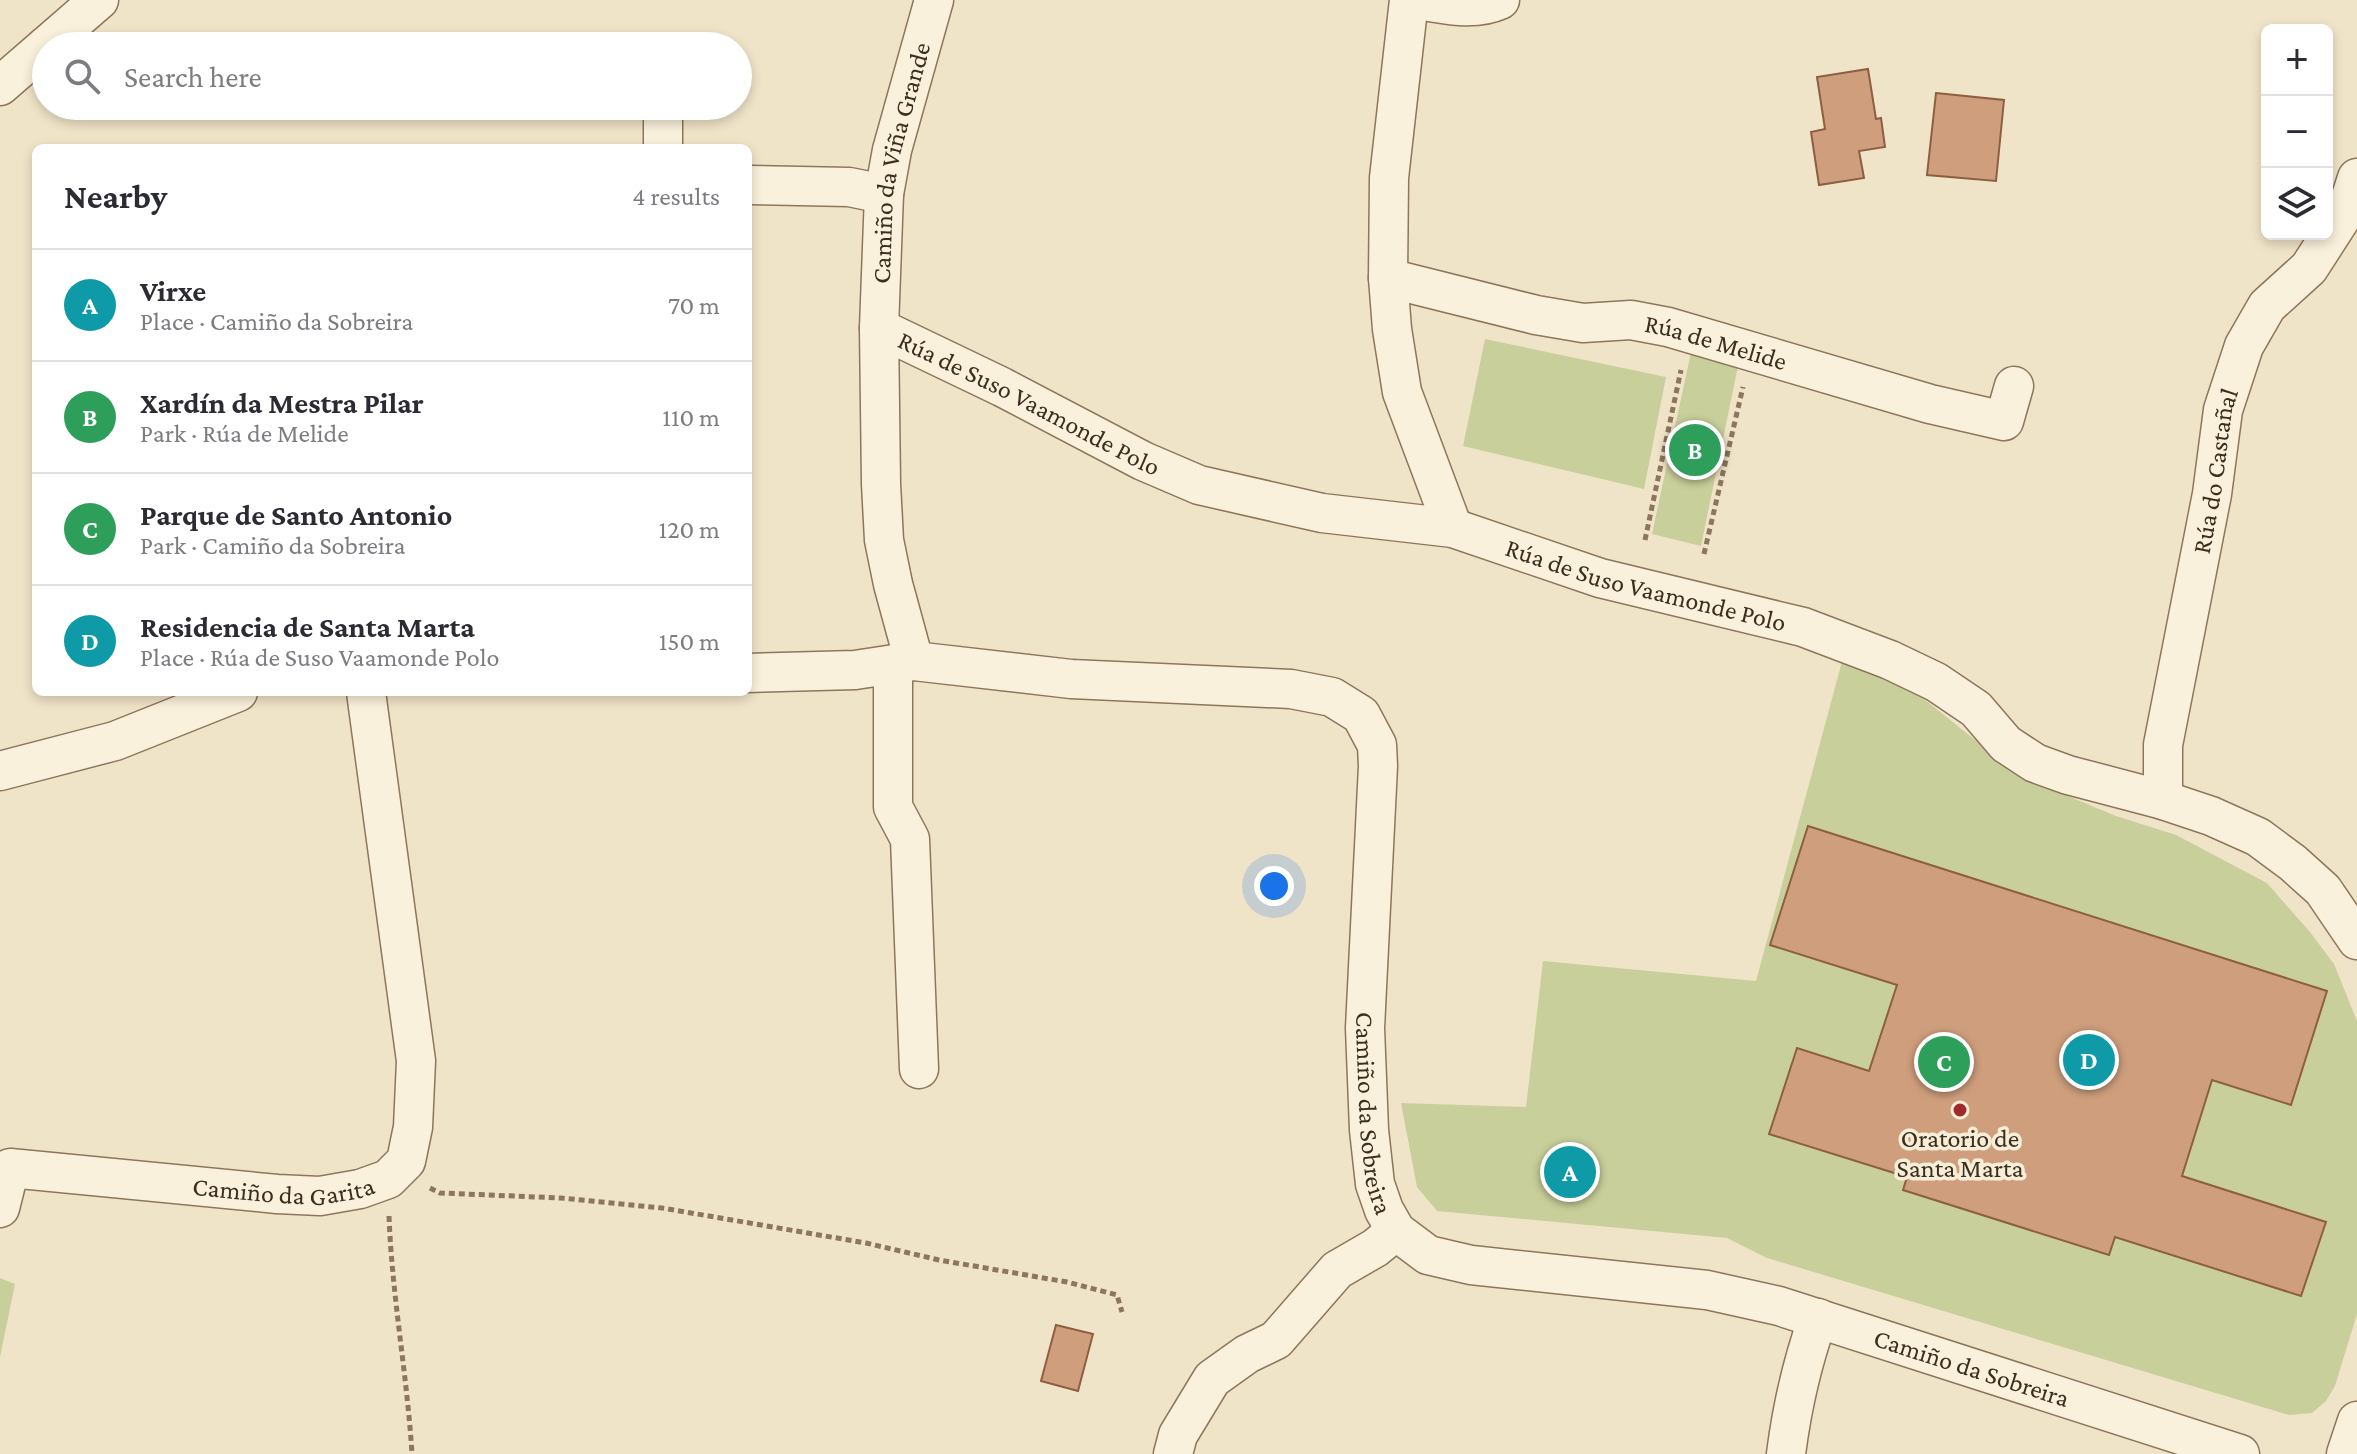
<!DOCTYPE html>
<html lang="en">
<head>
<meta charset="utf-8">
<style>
  body { margin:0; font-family:"Crimson Pro",serif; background:#f2f2f3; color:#2b2b33 }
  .controls { position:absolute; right:24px; top:24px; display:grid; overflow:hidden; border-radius:12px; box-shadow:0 4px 12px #0003 }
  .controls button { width:72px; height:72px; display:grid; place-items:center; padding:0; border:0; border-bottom:2px solid #e1e1e2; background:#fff; color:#2b2b33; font:40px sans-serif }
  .you { position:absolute; left:1274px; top:886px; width:28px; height:28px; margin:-20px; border:6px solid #fff; border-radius:50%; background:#1a73e8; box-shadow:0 0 0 12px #1a73e833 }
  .badge { display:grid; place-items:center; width:52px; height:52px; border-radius:50%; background:#7c3aed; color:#fff; font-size:26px; font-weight:700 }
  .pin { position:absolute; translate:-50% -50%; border:4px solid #fff; box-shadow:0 2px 8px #0006 }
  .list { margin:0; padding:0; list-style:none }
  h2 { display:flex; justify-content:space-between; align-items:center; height:104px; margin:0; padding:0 32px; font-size:34px }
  h2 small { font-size:26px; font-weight:400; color:#7c7c81 }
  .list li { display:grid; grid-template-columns:52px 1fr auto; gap:24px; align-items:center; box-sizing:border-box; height:112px; padding:0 32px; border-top:2px solid #e1e1e2 }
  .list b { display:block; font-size:30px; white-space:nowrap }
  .list p { margin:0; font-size:26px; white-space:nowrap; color:#7c7c81 }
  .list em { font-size:26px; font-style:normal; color:#7c7c81 }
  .icon { flex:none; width:44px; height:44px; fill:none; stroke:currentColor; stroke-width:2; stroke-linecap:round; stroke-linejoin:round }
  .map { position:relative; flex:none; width:2357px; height:1454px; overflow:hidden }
  .search { position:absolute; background:#fff; box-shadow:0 4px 12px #0003; left:32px; top:32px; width:720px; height:88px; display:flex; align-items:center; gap:20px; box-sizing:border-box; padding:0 28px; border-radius:44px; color:#7c7c81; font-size:30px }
  .panel { position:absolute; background:#fff; box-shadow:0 4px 12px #0003; left:32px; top:144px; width:720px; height:552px; border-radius:12px }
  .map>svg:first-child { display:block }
</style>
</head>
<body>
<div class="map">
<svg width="2357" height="1454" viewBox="0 0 2357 1454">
  <rect width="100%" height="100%" fill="#f0e4c8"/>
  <g fill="#c9cf9b">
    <polygon points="1485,339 1666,377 1644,489 1463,446"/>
    <polygon points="1691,352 1738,366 1701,546 1652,534"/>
    <polygon points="1844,654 1924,699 2020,776 2116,816 2176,835 2267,883 2310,932 2334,964 2357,1021 2357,1314 2335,1386 2326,1401 2312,1413 2289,1415 1767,1258 1727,1238 1437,1211 1417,1187 1401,1103 1526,1107 1543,961 1756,981"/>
    <polygon points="0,1278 15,1284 0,1357"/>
  </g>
  <g fill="#cf9f7d" stroke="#8d5f41" stroke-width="2">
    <polygon points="1868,69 1876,119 1881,118 1885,147 1859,151 1864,178 1819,185 1811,132 1825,129 1817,77"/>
    <polygon points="1936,93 2004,100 1996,181 1927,175"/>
    <polygon points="1808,826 2327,991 2291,1105 2212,1080 2182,1176 2326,1222 2301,1296 2115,1237 2109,1255 1903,1190 1907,1177 1769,1134 1797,1048 1869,1071 1897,985 1770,945"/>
    <polygon points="1056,1325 1093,1334 1078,1391 1041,1381"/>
  </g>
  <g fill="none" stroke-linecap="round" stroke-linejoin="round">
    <defs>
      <g id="street">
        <polyline points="1409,0 1389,178 1388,278 1392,329 1402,392 1453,528"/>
        <path d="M1417 0C1445 4 1473 12 1500 0"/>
        <polyline points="46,46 99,0"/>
        <polyline points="0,86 46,46"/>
        <polyline points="663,106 663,148"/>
        <polyline points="748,185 849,187 884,194"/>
        <path id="s1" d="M1388 278 1536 315 1583 323 1631 320 1668 327 1930 404 2004 421 2014 386"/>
        <path id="s2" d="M879 328 1002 387 1143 461 1199 485 1322 513 1453 528 1600 578 1803 627 1890 660 1936 682 1976 709 2006 744 2035 763 2068 775 2163 800 2211 816 2258 837 2293 863 2323 890 2357 940"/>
        <path id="s3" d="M914 661 893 584 884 540 881 484 879 328 884 194 892 150 934 0"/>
        <polyline points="893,665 893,807 910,839 919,1069"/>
        <path id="s4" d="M748 673 855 670 914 661 1071 679 1291 689 1332 697 1361 715 1377 745 1378 766 1365 1028 1369 1130 1375 1184 1384 1210 1396 1231 1428 1255 1471 1265 1707 1290 1779 1306 2240 1454"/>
        <polyline points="0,771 115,741 238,692"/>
        <path id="s5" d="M2163 800V745L2212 494 2223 410 2244 346 2267 306 2309 268 2347 209 2357 178"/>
        <path id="s6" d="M0 1208 10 1168 277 1194 320 1196 360 1189 388 1179 406 1161 413 1127 416 1061 366 692"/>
        <polyline points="1173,1454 1178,1435 1212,1379 1247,1354 1276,1340 1337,1270 1375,1248 1396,1231"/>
        <path d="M1786 1454C1792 1407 1802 1363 1818 1318"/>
        <polyline points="2346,1454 2357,1421"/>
      </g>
    </defs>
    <use href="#street" stroke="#8d765c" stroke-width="41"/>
    <g stroke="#8d765c" stroke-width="5" stroke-dasharray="6 4" stroke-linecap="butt">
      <polyline points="1645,540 1681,370"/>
      <polyline points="1704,554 1743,387"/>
      <polyline points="430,1188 440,1193 561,1198 662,1208 866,1243 939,1260 1067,1282 1117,1295 1122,1312"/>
      <path d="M389 1216C392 1296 407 1374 412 1454"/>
    </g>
    <use href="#street" stroke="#faf1dc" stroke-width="38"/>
  </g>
  <circle fill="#9e2a2b" stroke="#f7eed8" stroke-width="3" cx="1960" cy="1110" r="8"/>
  <g text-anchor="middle" stroke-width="7" stroke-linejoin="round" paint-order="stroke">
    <g font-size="26" fill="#3d2e20" stroke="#f7eed8">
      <text dy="9" stroke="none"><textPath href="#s3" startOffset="504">Camiño da Viña Grande</textPath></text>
      <text dy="9" stroke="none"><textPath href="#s1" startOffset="336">Rúa de Melide</textPath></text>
      <text dy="9" stroke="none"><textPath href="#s2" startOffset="168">Rúa de Suso Vaamonde Polo</textPath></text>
      <text dy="9" stroke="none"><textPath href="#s5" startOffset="334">Rúa do Castañal</textPath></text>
      <text dy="9" stroke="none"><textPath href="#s2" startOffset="816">Rúa de Suso Vaamonde Polo</textPath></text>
      <text dy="9" stroke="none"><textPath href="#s4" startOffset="1024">Camiño da Sobreira</textPath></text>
      <text dy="9" stroke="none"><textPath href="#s6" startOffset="316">Camiño da Garita</textPath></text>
      <text dy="9" stroke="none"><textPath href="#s4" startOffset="1744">Camiño da Sobreira</textPath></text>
    </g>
    <g font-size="26" fill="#3d2e20" stroke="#f7eed8">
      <text x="1960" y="1147">Oratorio de<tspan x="1960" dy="30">Santa Marta</tspan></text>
    </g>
  </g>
</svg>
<div class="controls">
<button>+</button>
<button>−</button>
<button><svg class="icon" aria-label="layers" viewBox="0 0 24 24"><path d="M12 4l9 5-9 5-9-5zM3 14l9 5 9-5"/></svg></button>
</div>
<div class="you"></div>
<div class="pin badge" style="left:1570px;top:1172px;background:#0f9aa8">A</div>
<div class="pin badge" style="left:1695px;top:450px;background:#2e9e5b">B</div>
<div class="pin badge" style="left:1944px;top:1062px;background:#2e9e5b">C</div>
<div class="pin badge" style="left:2089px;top:1060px;background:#0f9aa8">D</div>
<div class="search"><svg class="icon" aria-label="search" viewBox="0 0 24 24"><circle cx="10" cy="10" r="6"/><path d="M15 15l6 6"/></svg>Search here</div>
<section class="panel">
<h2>Nearby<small>4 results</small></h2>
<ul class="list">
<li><span class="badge" style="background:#0f9aa8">A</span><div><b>Virxe</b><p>Place · Camiño da Sobreira</p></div><em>70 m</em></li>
<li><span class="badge" style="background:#2e9e5b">B</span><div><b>Xardín da Mestra Pilar</b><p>Park · Rúa de Melide</p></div><em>110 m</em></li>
<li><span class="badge" style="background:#2e9e5b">C</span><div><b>Parque de Santo Antonio</b><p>Park · Camiño da Sobreira</p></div><em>120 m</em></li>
<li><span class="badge" style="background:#0f9aa8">D</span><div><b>Residencia de Santa Marta</b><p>Place · Rúa de Suso Vaamonde Polo</p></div><em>150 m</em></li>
</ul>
</section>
</div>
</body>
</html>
